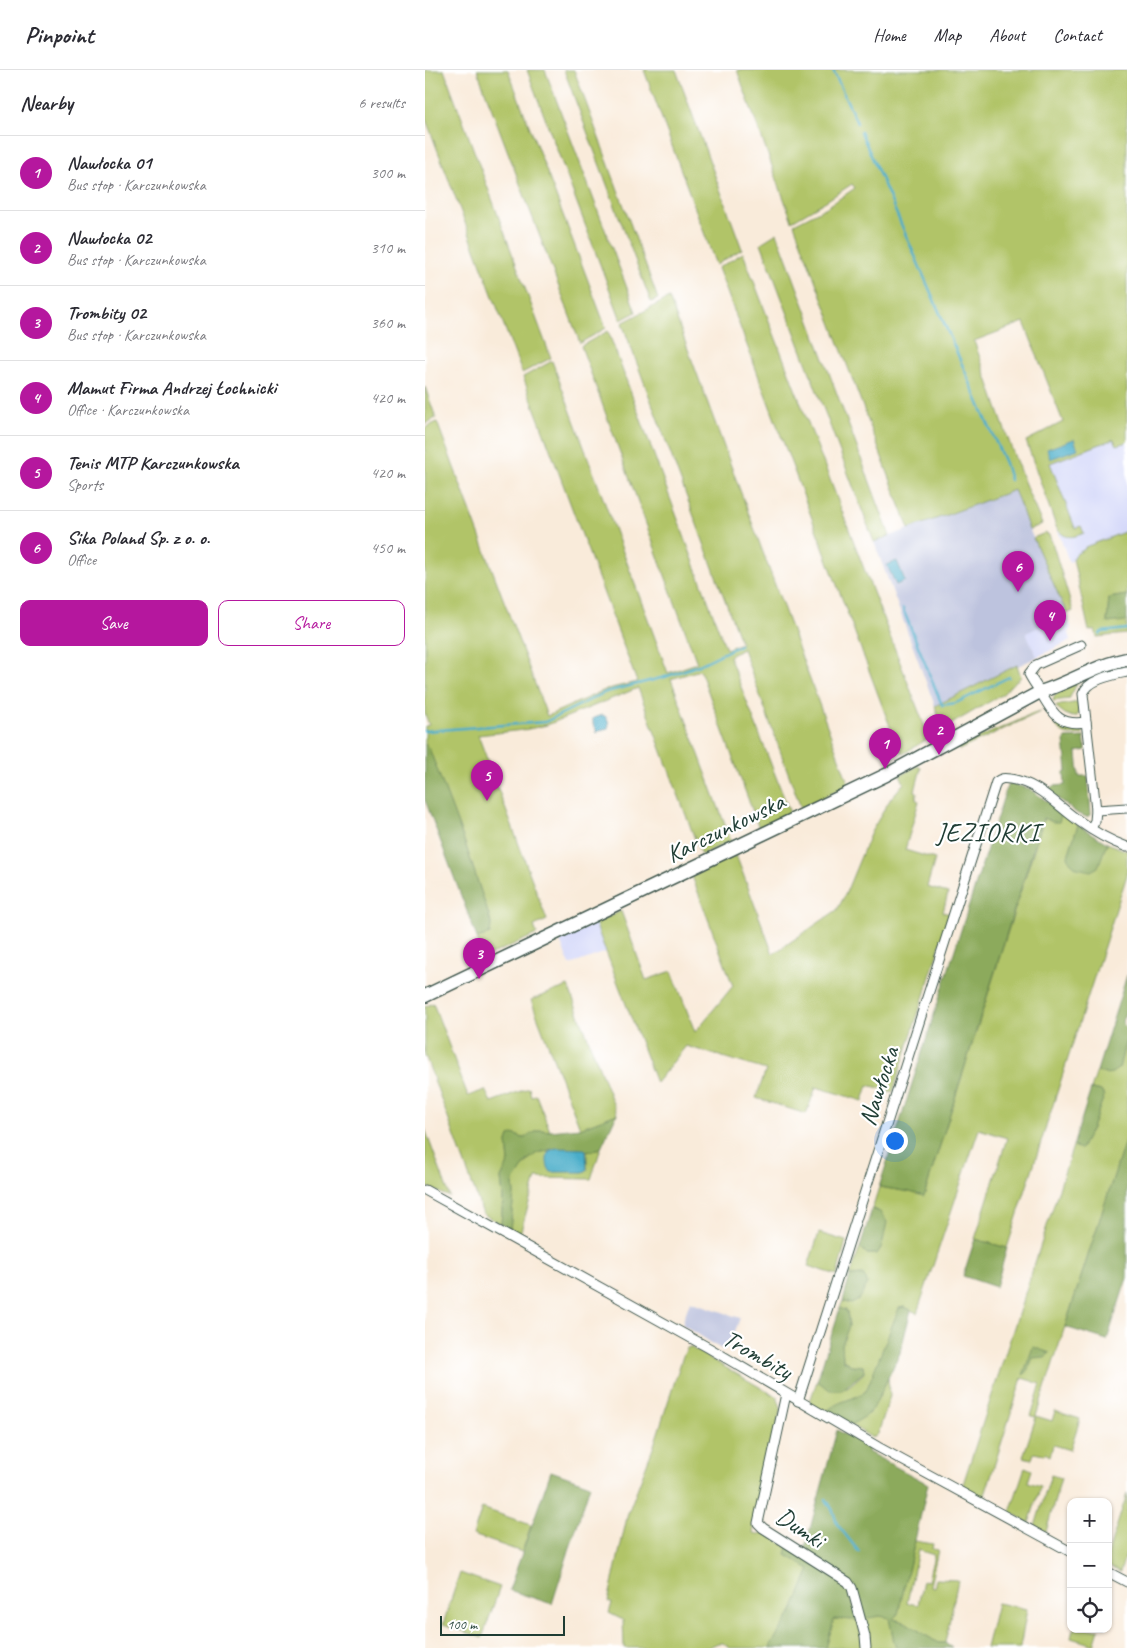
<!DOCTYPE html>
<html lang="en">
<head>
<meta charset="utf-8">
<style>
  body { margin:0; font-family:Caveat,sans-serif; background:#f7f7f7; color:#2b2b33 }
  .controls { position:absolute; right:15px; bottom:15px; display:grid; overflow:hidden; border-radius:10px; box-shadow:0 1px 4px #0004 }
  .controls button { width:45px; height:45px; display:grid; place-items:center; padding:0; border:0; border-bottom:1px solid #e1e1e2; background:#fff; color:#2b2b33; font:25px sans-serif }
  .scale { position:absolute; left:15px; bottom:12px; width:125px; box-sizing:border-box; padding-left:5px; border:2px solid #1f3d34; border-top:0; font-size:14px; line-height:18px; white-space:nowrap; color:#1f3d34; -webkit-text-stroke:4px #fff; paint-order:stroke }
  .you { position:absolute; left:469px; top:1070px; width:18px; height:18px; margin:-12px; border:4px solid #fff; border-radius:50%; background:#1a73e8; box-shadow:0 0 0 8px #1a73e833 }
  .badge { display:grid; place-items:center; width:32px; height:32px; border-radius:50%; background:#b5179e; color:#fff; font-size:16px; font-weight:700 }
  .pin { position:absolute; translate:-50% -41px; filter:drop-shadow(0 1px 2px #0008) }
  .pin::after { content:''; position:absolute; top:26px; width:18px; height:15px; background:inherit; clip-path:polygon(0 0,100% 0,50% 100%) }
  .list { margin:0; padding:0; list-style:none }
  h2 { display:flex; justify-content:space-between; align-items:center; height:65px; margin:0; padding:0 20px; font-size:21px }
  h2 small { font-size:16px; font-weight:400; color:#7c7c81 }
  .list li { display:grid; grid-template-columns:32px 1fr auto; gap:15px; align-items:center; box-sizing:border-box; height:75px; padding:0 20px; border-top:1px solid #e1e1e2 }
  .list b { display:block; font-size:19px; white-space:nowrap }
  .list p { margin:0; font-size:16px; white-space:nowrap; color:#7c7c81 }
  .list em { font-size:16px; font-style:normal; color:#7c7c81 }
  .actions { display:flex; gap:10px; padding:15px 20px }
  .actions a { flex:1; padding:11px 0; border:1px solid #b5179e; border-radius:10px; text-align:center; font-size:18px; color:#b5179e }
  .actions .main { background:#b5179e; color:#fff }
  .icon { flex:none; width:28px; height:28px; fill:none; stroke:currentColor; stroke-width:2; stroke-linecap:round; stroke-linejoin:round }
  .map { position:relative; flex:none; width:702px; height:1578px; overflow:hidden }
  header { display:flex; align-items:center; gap:30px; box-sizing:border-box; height:70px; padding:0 25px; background:#fff; border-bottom:1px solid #e1e1e2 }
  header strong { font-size:24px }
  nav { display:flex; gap:28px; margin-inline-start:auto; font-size:18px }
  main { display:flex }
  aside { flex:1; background:#fff }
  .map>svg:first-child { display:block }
</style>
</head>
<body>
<header>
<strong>Pinpoint</strong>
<nav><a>Home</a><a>Map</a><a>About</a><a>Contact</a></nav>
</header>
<main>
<aside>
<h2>Nearby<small>6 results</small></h2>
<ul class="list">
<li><span class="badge">1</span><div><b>Nawłocka 01</b><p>Bus stop · Karczunkowska</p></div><em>300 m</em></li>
<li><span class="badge">2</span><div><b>Nawłocka 02</b><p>Bus stop · Karczunkowska</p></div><em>310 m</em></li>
<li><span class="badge">3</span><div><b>Trombity 02</b><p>Bus stop · Karczunkowska</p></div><em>360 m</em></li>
<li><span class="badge">4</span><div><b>Mamut Firma Andrzej Łochnicki</b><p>Office · Karczunkowska</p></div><em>420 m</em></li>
<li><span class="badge">5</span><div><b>Tenis MTP Karczunkowska</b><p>Sports</p></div><em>420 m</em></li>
<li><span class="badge">6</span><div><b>Sika Poland Sp. z o. o.</b><p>Office</p></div><em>450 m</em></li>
</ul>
<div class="actions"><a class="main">Save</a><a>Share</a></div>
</aside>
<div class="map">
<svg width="702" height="1578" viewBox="0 0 702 1578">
  <rect width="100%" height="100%" fill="#fff"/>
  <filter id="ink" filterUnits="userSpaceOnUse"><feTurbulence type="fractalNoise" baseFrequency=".02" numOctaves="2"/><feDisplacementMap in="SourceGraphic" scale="10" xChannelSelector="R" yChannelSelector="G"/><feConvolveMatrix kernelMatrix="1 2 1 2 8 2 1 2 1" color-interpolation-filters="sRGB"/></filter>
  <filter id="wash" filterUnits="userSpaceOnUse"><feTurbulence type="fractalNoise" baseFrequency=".0096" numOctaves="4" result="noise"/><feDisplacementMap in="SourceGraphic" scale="20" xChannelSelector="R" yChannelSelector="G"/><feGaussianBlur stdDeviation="1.12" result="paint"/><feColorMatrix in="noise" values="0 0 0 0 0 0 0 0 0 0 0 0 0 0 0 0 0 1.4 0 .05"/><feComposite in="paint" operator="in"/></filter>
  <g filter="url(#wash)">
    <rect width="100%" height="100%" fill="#f9ebda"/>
    <g fill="#d4d8f9">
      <polygon points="702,363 702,461 660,477 661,479 651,484 647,491 644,492 609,392"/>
      <polygon points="642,544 646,558 644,563 646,570 612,587 600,563"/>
      <polygon points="170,853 181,882 145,895 135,871"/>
    </g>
    <g fill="#bdc3de">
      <polygon points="589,420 600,443 599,447 606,463 642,544 601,563 612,587 510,636 449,472"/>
      <polygon points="265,1231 315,1248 305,1275 296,1279 257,1254"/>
    </g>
    <g fill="#b1c468" stroke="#68804e" fill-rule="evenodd">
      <polygon points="0,0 19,0 126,288 97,303 0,47"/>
      <polygon points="52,0 83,0 181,258 155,273"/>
      <polygon points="102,0 120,0 211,242 196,250"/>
      <polygon points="139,0 149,0 233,229 226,232"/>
      <polygon points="219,0 251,0 317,179 291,195"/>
      <path d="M312 0H702V372L692 375 689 369 625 393 650 458 656 456 659 463C647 468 640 469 632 459L601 371 638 352 599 252 549 271C571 332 590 395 617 454L604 460C599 446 595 433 589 420L484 459 369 154 402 137 430 118 427 114 401 131 367 151Z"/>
      <polygon points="352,163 465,466 449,472 336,173"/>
      <polygon points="318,183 504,668 478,684 472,675 293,198"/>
      <polygon points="244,228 424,715 376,738 318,579 304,586 365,743 334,758 275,600 246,609 306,771 276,785 213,618 122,655 99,660 53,665 122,850 109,856 112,864 58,888 52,868 65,864 66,854 64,846 40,773 4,679 0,674 0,656 4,655 0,644 0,358 12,352 122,646 182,619 212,612 98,307 127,291 243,603 272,593 156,276 183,261 301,579 316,573 197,253"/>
      <polygon points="0,317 11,348 0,354"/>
      <polygon points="702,461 702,525 684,528 682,552 702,551 702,564 672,567 670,559 664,561 648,489 651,484 660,479 660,477"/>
      <polygon points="620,463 624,465 627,472 648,541 642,544 608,468"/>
      <polygon points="592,595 596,607 587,614 578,624 518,659 510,636"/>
      <path d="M653 612 644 629 628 631C629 619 644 616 653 612Z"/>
      <polygon points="654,632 654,642 652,646 648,647 640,644 630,636"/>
      <path d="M617 641 534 680 533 677C551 668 569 661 588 653 598 649 606 642 617 641Z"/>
      <path d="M628 651 640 658 653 660 659 662 657 664C639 666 638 666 628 651Z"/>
      <polygon points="493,696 496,698 490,721 492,722 491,730 494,731 480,780 510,789 502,817 523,823 518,842 525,844 468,1022 443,1015 438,1031 391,1017 381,1044 331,1028 341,1000 261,976 231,1013 170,853 196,841 221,910 247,901 270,962 308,916 267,806 311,785 348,884 412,840 420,825 446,762 466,728 479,713 475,705"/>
      <path d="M637 742 653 755 643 786 682 773 702 781V805L582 1178 550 1169 582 1068 554 1059 492 1243 479 1237 441 1321C428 1331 415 1329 401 1342L384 1334 392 1311C415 1327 420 1320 439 1303L438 1296 426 1295 418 1290 417 1274 424 1255 422 1241 415 1238 418 1231 426 1234 438 1205 425 1206 435 1177 442 1184H452L457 1176 455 1142 447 1139 454 1117 485 1122 499 1126 619 748 628 752Z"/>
      <polygon points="143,916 192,1044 155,1058 106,930"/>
      <polygon points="8,933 43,1026 60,1020 66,1032 104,1018 106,1026 111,1025 125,1061 115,1060 98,1068 88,1064 84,1066 82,1072 84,1092 76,1108 78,1127 76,1154 58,1144 0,985 0,937"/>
      <polygon points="702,966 702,1065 611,1346 627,1351 630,1341 655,1349 645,1380 628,1375 625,1386 620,1383 619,1385 609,1383 607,1389 598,1387 611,1347 606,1346 616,1314 597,1308 559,1428 537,1420 537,1417 648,1076 656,1078 667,1058 679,1026 676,1021 666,1019 672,1001 680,1004 694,998"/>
      <polygon points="0,1059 25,1127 0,1116"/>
      <polygon points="176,1078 166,1109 111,1108 95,1164 85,1159 89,1124 88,1113 92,1105 107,1086 112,1083 124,1081 123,1084 158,1102 162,1100 162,1082"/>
      <polygon points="394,1163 421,1171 412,1205 383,1196"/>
      <polygon points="265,1277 352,1327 356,1337 328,1463 335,1464 338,1462 363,1477 361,1485 386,1499 368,1541 344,1578 305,1578 298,1573 293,1573 282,1578 199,1578 198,1550 184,1543 187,1533 183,1532 203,1443 228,1378 258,1286 262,1278"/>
      <path d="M463 1308 465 1326 453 1364 450 1367 444 1366 426 1355C450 1340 451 1333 463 1308Z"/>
      <polygon points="600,1397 607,1400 603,1412 616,1416 604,1453 585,1442"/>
      <polygon points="626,1405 636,1408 621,1462 610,1456"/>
      <polygon points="702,1424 702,1481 695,1502 683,1496 683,1483"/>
      <polygon points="57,1438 106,1455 97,1482 48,1465"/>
      <path d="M490 1471 508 1474 507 1479 513 1480 505 1516 509 1517 511 1509 533 1510 520 1573H513L480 1552 467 1549 473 1543ZM493 1480 509 1485 503 1511 498 1510 493 1535 482 1533Z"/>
      <polygon points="35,1503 75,1517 57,1568 18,1554"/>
      <polygon points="572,1533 602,1539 595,1578 561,1578"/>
      <polygon points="455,1545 464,1548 469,1572 472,1578 444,1578 438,1549"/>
      <polygon points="409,1549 433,1550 439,1578 401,1578"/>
      <polygon points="648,1559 674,1559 669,1575 646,1568"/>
    </g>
    <g fill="#8caa5c" stroke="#567448">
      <polygon points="702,525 702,551 682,553 684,528"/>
      <polygon points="659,667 661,680 652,682 654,706 663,706 666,744 662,747 653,744 624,722 624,719 628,716 640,715 639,702 642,701 639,671 641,668"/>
      <polygon points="0,674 4,678 40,773 64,846 66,854 65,864 52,868 0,730"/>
      <polygon points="583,713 605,719 637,742 634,752 628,752 618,748 499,1126 485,1122 454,1117"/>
      <polygon points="653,755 682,773 673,797 666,801 652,798 645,792 643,786"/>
      <polygon points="702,905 702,938 697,952 702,960 702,966 694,998 687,1003 680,1004 672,1001"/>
      <polygon points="666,1019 676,1021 679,1026 667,1058 656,1079 648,1076"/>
      <polygon points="192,1044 176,1078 162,1082 161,1080 127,1079 112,1083 102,1091 88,1113 89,1124 85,1159 76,1154 78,1127 76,1108 84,1092 82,1072 84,1066 88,1064 98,1068 115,1060 125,1061 155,1058"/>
      <polygon points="702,1065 702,1208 682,1270 640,1257"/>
      <polygon points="447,1139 455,1142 462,1152 457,1176 452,1184 442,1184 435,1177"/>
      <polygon points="550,1169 582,1178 571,1217 538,1206"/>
      <polygon points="438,1205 443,1213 434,1230 426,1234 418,1231 425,1206"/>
      <path d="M479 1237 486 1240 475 1283 448 1339 441 1346 426 1355 401 1342C415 1329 428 1331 441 1321L474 1238Z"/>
      <polygon points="415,1238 422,1241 424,1256 417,1274 418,1290 426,1295 438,1296 439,1302 417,1320 405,1320 392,1311"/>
      <polygon points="608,1277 625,1283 620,1287 608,1288 602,1302 598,1305"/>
      <polygon points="412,1360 444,1377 443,1382 503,1414 473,1544 468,1549 480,1552 513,1573 520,1573 527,1578 472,1578 469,1572 464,1548 455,1546 438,1549 430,1519 379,1481"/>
      <polygon points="126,1401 165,1415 127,1534 84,1520"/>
      <polygon points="363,1477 417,1512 424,1519 433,1550 409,1549 401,1578 344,1578 368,1541 385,1499 361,1485"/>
    </g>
    <g fill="#4aadc9" stroke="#34757e">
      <polygon points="649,369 653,379 625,389 622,379"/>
      <polygon points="472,491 480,511 471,515 462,495"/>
      <polygon points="178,645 181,647 184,654 183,658 172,662 168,653 168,648"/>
      <path d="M131 1078 159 1079 161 1080 162 1100 158 1102H126C121 1096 121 1088 124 1081Z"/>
    </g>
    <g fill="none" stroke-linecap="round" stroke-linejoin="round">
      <g stroke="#4aadc9" stroke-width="2.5">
        <polyline points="408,0 432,53"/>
        <polyline points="436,62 580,393 585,410"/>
        <polyline points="478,539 517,635 531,633 584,607"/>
        <polyline points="675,564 677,562 702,559"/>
        <polyline points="0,661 120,652 181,622 240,607 274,595 315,575"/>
        <polyline points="401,1429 408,1441 412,1454 434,1482"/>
      </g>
    </g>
  </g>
  <g filter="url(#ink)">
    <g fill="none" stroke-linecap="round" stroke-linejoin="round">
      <defs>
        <g id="street">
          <path d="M656 575 611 595 604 604C608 612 613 618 617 625 629 645 635 656 661 652"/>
          <polyline points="671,740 702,738"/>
          <path d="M666 758 670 751 671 740 658 624C663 609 688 605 702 602"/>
          <polyline points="0,1120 284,1278 453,1377 646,1482"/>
          <polyline points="361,1324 333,1453 338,1458 423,1512 427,1518 440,1566 441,1578"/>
          <path d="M373 1331 571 712C576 708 579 708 585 709 614 713 631 735 654 751 669 762 685 771 702 777"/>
          <polyline points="683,1502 702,1512"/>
        </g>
        <path id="secondary" d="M0 926 461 705 615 622C645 613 670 595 702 589"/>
      </defs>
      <use href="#street" stroke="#40574d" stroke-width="11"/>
      <use href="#secondary" stroke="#40574d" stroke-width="15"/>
      <use href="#street" stroke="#fff" stroke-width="9"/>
      <use href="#secondary" stroke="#fff" stroke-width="12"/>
    </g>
  </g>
  <g text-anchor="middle" stroke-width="4.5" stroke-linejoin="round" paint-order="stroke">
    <g font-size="25" fill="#1f3d34" stroke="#fff">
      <text transform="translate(300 757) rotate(-26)" y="9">Karczunkowska</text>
      <text transform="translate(453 1016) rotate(-72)" y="9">Nawłocka</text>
      <text transform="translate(333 1284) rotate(30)" y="9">Trombity</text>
      <text transform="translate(376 1457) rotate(34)" y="9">Dumki</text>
    </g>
    <g font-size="26" letter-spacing="1" fill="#1f3d34" stroke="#fff">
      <text x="563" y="771">JEZIORKI</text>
    </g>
  </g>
</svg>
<div class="controls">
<button>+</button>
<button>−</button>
<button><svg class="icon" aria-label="locate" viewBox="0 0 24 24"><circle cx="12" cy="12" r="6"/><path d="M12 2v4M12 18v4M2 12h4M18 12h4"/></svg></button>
</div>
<div class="scale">100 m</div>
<div class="you"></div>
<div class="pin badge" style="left:460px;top:699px">1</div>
<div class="pin badge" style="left:514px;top:685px">2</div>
<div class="pin badge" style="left:54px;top:909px">3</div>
<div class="pin badge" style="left:625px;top:571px">4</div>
<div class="pin badge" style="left:62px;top:731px">5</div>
<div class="pin badge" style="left:593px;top:522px">6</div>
</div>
</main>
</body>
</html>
